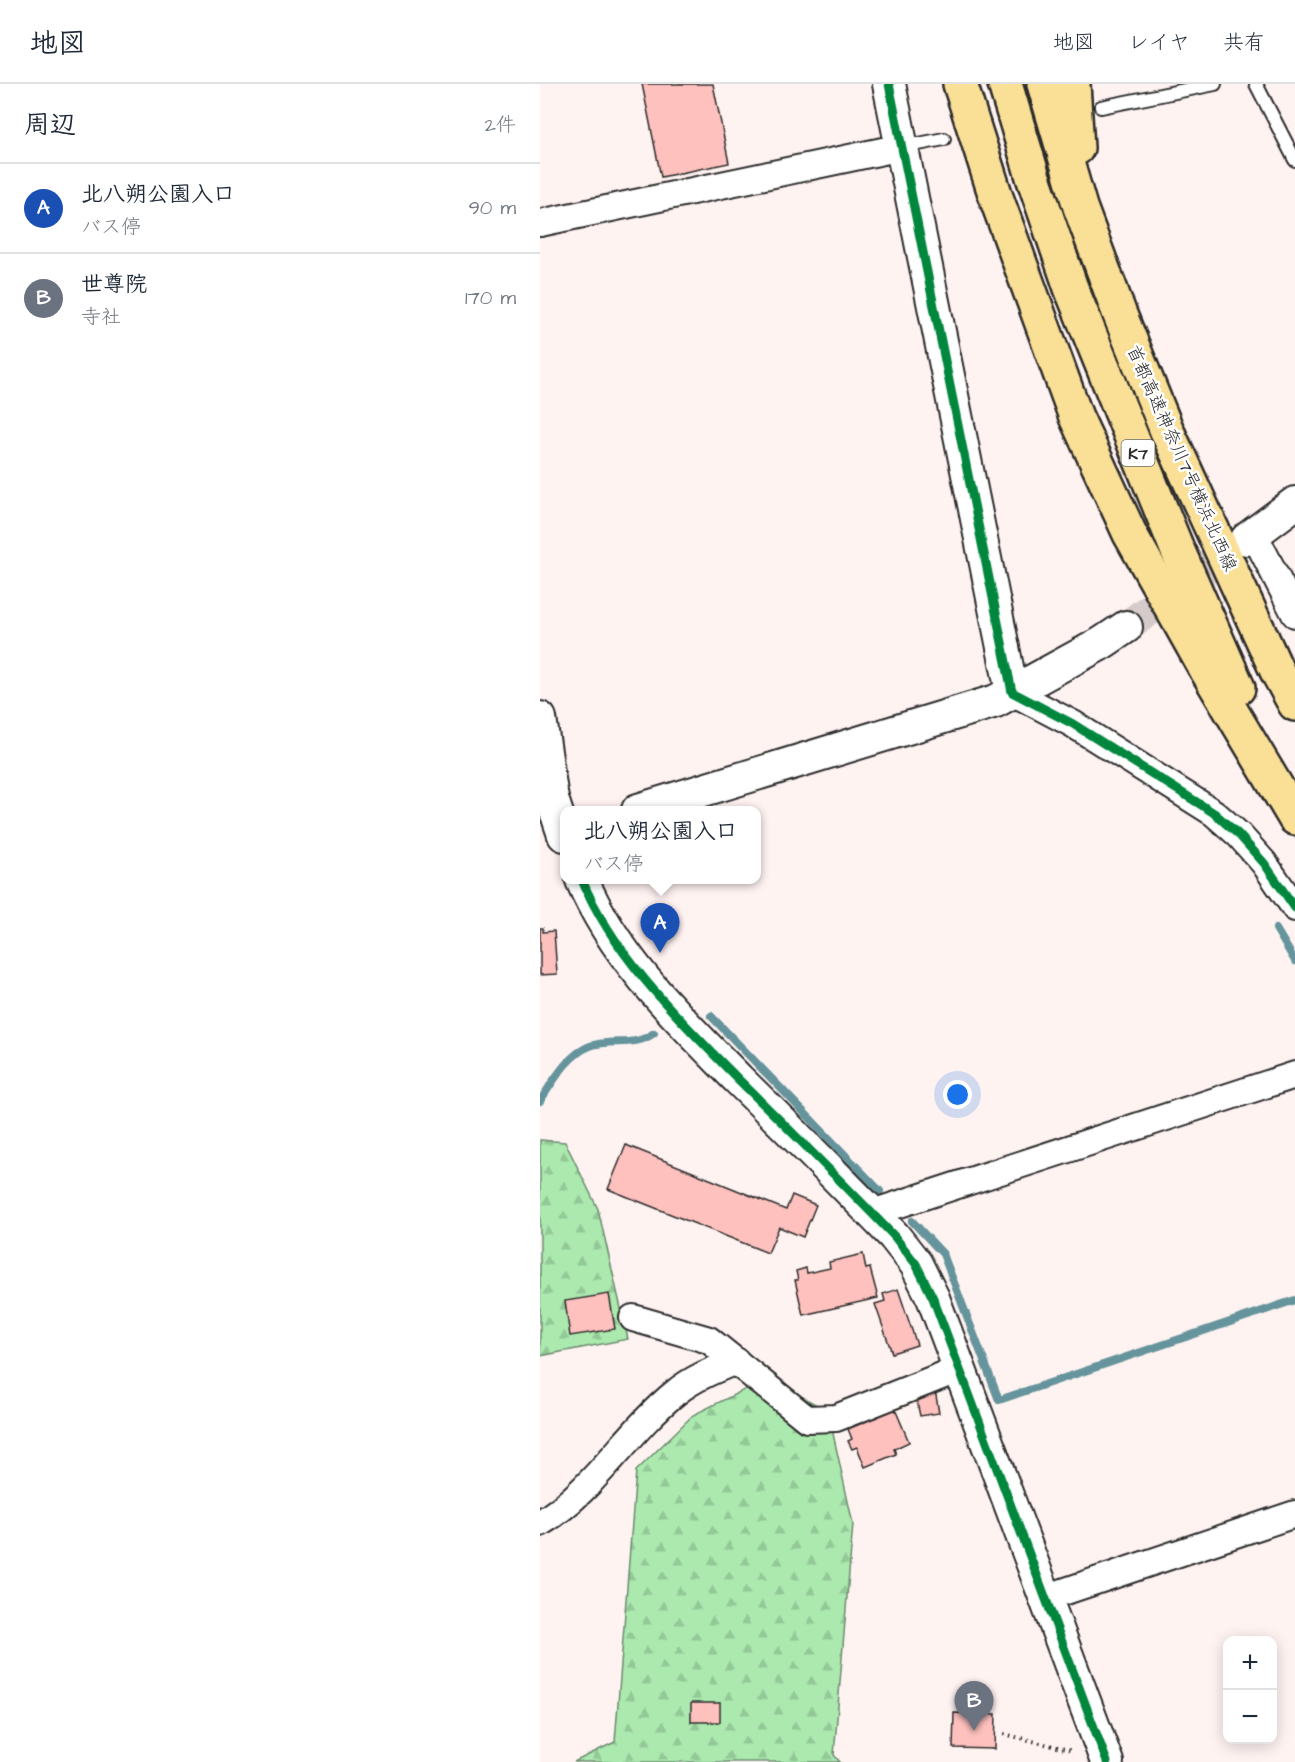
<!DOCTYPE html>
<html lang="ja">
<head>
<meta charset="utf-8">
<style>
  body { margin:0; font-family:"Architects Daughter","Klee One",sans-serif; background:#f2f2f3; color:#1f2937 }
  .controls { position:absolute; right:18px; bottom:18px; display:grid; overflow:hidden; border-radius:12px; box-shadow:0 3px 15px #0003 }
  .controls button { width:54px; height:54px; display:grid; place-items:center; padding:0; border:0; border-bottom:2px solid #e0e1e3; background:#fff; color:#1f2937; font:30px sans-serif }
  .you { position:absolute; left:418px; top:1011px; width:21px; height:21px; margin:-15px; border:4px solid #fff; border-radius:50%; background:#1a73e8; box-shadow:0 0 0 9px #1a73e833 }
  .badge { display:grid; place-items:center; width:39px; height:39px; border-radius:50%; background:#7c3aed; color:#fff; font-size:20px; font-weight:700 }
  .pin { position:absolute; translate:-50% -50px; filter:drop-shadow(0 2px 3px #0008) }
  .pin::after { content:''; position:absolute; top:32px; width:21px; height:18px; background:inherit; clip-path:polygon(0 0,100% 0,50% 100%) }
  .popup { position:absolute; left:20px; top:722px; width:201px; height:78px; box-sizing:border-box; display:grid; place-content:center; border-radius:12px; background:#fff; filter:drop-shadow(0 2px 4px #0005); font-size:20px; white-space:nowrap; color:#747a83 }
  .popup b { font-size:22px; color:#1f2937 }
  .popup::after { content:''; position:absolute; left:50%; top:100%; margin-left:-12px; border:12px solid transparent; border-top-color:#fff }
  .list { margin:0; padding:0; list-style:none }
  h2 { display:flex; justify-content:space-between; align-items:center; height:78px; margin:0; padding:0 24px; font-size:26px }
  h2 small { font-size:20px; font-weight:400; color:#747a83 }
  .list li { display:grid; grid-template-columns:39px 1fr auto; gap:18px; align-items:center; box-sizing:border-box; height:90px; padding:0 24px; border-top:2px solid #e0e1e3 }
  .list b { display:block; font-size:22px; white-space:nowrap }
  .list p { margin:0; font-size:20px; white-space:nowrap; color:#747a83 }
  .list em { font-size:20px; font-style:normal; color:#747a83 }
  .map { position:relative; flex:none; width:755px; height:1678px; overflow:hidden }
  header { display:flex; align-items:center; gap:36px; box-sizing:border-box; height:84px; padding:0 30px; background:#fff; border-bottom:2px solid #e0e1e3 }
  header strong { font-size:28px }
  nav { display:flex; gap:33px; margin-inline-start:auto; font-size:21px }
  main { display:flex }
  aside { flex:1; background:#fff }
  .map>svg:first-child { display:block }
</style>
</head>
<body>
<header>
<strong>地図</strong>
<nav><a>地図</a><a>レイヤ</a><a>共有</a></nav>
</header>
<main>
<aside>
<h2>周辺<small>2件</small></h2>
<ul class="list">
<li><span class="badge" style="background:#1a4fb4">A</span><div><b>北八朔公園入口</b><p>バス停</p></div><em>90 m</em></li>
<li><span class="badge" style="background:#6b7280">B</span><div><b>世尊院</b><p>寺社</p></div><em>170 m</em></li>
</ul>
</aside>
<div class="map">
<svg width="755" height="1678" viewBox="0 0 755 1678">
  <defs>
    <pattern id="forest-firs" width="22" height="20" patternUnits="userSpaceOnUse" patternTransform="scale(1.5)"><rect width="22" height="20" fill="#abe9af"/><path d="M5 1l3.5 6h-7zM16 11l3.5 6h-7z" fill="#93c897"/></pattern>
  </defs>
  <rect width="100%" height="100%" fill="#fff3f2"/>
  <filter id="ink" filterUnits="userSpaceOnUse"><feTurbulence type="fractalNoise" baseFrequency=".0167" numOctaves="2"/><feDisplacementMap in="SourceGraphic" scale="12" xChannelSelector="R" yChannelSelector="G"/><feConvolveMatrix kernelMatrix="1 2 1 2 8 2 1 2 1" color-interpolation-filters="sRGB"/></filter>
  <g filter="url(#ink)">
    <g fill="url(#forest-firs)" stroke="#6b8a6d" stroke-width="1.5">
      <polygon points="0,1056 25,1058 58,1125 88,1255 0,1272"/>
      <polygon points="228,1294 288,1327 313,1440 294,1671 300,1678 34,1678 75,1658 96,1387 153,1331"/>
    </g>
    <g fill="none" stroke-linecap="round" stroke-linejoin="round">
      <g stroke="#65949c" stroke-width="8">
        <polyline points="736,845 755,877"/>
        <polyline points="171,932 340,1107"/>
        <path d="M0 1017C13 998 27 971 50 962 72 954 94 964 114 949"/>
        <polyline points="372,1137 403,1170 459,1316 755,1216"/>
      </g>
    </g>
    <g fill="#fec1be" stroke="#2b2b2b" stroke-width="1.5">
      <polygon points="102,0 173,0 189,79 121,93"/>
      <polygon points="0,844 3,844 3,848 14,847 17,890 0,891"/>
      <polygon points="86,1061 246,1126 252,1111 276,1121 263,1153 239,1143 228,1169 68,1105"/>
      <polygon points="323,1170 326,1185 330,1184 338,1214 263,1231 255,1196 258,1196 256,1187 266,1184 267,1189 290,1184 289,1178"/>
      <polygon points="358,1205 377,1261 352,1269 335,1220 345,1217 343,1210"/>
      <polygon points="69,1210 75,1245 30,1252 25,1217"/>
      <polygon points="395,1306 399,1329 380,1332 375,1309"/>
      <polygon points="355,1325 369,1358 354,1365 356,1370 325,1383 317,1363 312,1365 308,1357 312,1355 308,1345"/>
      <rect x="151" y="1619" width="29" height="19"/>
      <polygon points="414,1629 456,1630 455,1665 413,1664"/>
    </g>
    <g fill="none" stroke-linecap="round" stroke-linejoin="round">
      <polyline stroke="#d5cbca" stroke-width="32" stroke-dasharray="32 16" stroke-linecap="butt" points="586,543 704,457"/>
      <defs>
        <g id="service">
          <polyline points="716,0 755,76"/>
          <polyline points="561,23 675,0"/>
          <polyline points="363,63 404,55"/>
        </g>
        <g id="minor">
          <polyline points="0,139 362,63"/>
          <polyline points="714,450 755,530"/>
          <polyline points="472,608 533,640 674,729 699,751 724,779 755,824"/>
          <polyline points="332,1129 755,991"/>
          <polyline points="93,1234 169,1256 267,1335 296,1334 419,1285"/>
          <path d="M0 1439C52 1409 88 1347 135 1309 153 1294 176 1285 196 1277"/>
          <polyline points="505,1514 755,1430"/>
        </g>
        <g id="tertiary">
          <polyline points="349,0 472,608"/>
          <polyline points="707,455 755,419"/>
          <polyline points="0,634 12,715 24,751"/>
          <polyline points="98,726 456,617 562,559 586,543"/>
          <path d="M42 796C75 874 140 936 199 996 251 1047 303 1099 354 1152L376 1180 393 1214 567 1678"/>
        </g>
        <g id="motorway">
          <polyline points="420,0 457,116 536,333 590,450 663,580 755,734"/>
          <polyline points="465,0 493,93 531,204 637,465 698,604"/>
          <polyline points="504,0 540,123 580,231 627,347 737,587 755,620"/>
          <polyline points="533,0 537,64"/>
        </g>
      </defs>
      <use href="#service" stroke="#2b2b2b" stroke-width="16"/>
      <use href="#minor" stroke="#2b2b2b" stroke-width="30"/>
      <use href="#tertiary" stroke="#2b2b2b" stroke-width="36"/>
      <use href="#motorway" stroke="#2b2b2b" stroke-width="38"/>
      <polyline stroke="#2b2b2b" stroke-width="4" stroke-dasharray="1.5 4.5" stroke-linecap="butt" points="464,1650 533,1667"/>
      <use href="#service" stroke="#fff" stroke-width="12"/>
      <use href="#minor" stroke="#fff" stroke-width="26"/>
      <use href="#tertiary" stroke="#fff" stroke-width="32"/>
      <use href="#motorway" stroke="#fadf96" stroke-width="33"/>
      <defs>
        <g id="cycleway">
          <polyline points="349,0 472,608 533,640 674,729 699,751 724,779 755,824"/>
          <path d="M42 796C75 874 140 936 199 996 251 1047 303 1099 354 1152L376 1180 393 1214 567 1678"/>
        </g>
      </defs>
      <use href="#cycleway" stroke="#fff" stroke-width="13"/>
      <use href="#cycleway" stroke="#00873e" stroke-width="9"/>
    </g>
  </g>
  <g text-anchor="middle" stroke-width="5" stroke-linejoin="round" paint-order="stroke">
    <rect fill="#fff" stroke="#6b6b6b" stroke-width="1.5" x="581.5" y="356" width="33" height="26" rx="4.5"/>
    <g font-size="16" font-weight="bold" fill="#2b2b2b">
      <text x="598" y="375">K7</text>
    </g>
    <g font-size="18" fill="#2b2b2b" stroke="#fff">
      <text transform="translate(642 374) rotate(66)" y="6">首都高速神奈川7号横浜北西線</text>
    </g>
  </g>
</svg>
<div class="controls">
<button>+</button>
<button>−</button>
</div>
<div class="you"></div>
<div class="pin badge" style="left:120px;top:869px;background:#1a4fb4">A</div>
<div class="popup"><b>北八朔公園入口</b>バス停</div>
<div class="pin badge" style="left:434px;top:1647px;background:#6b7280">B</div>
</div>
</main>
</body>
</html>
